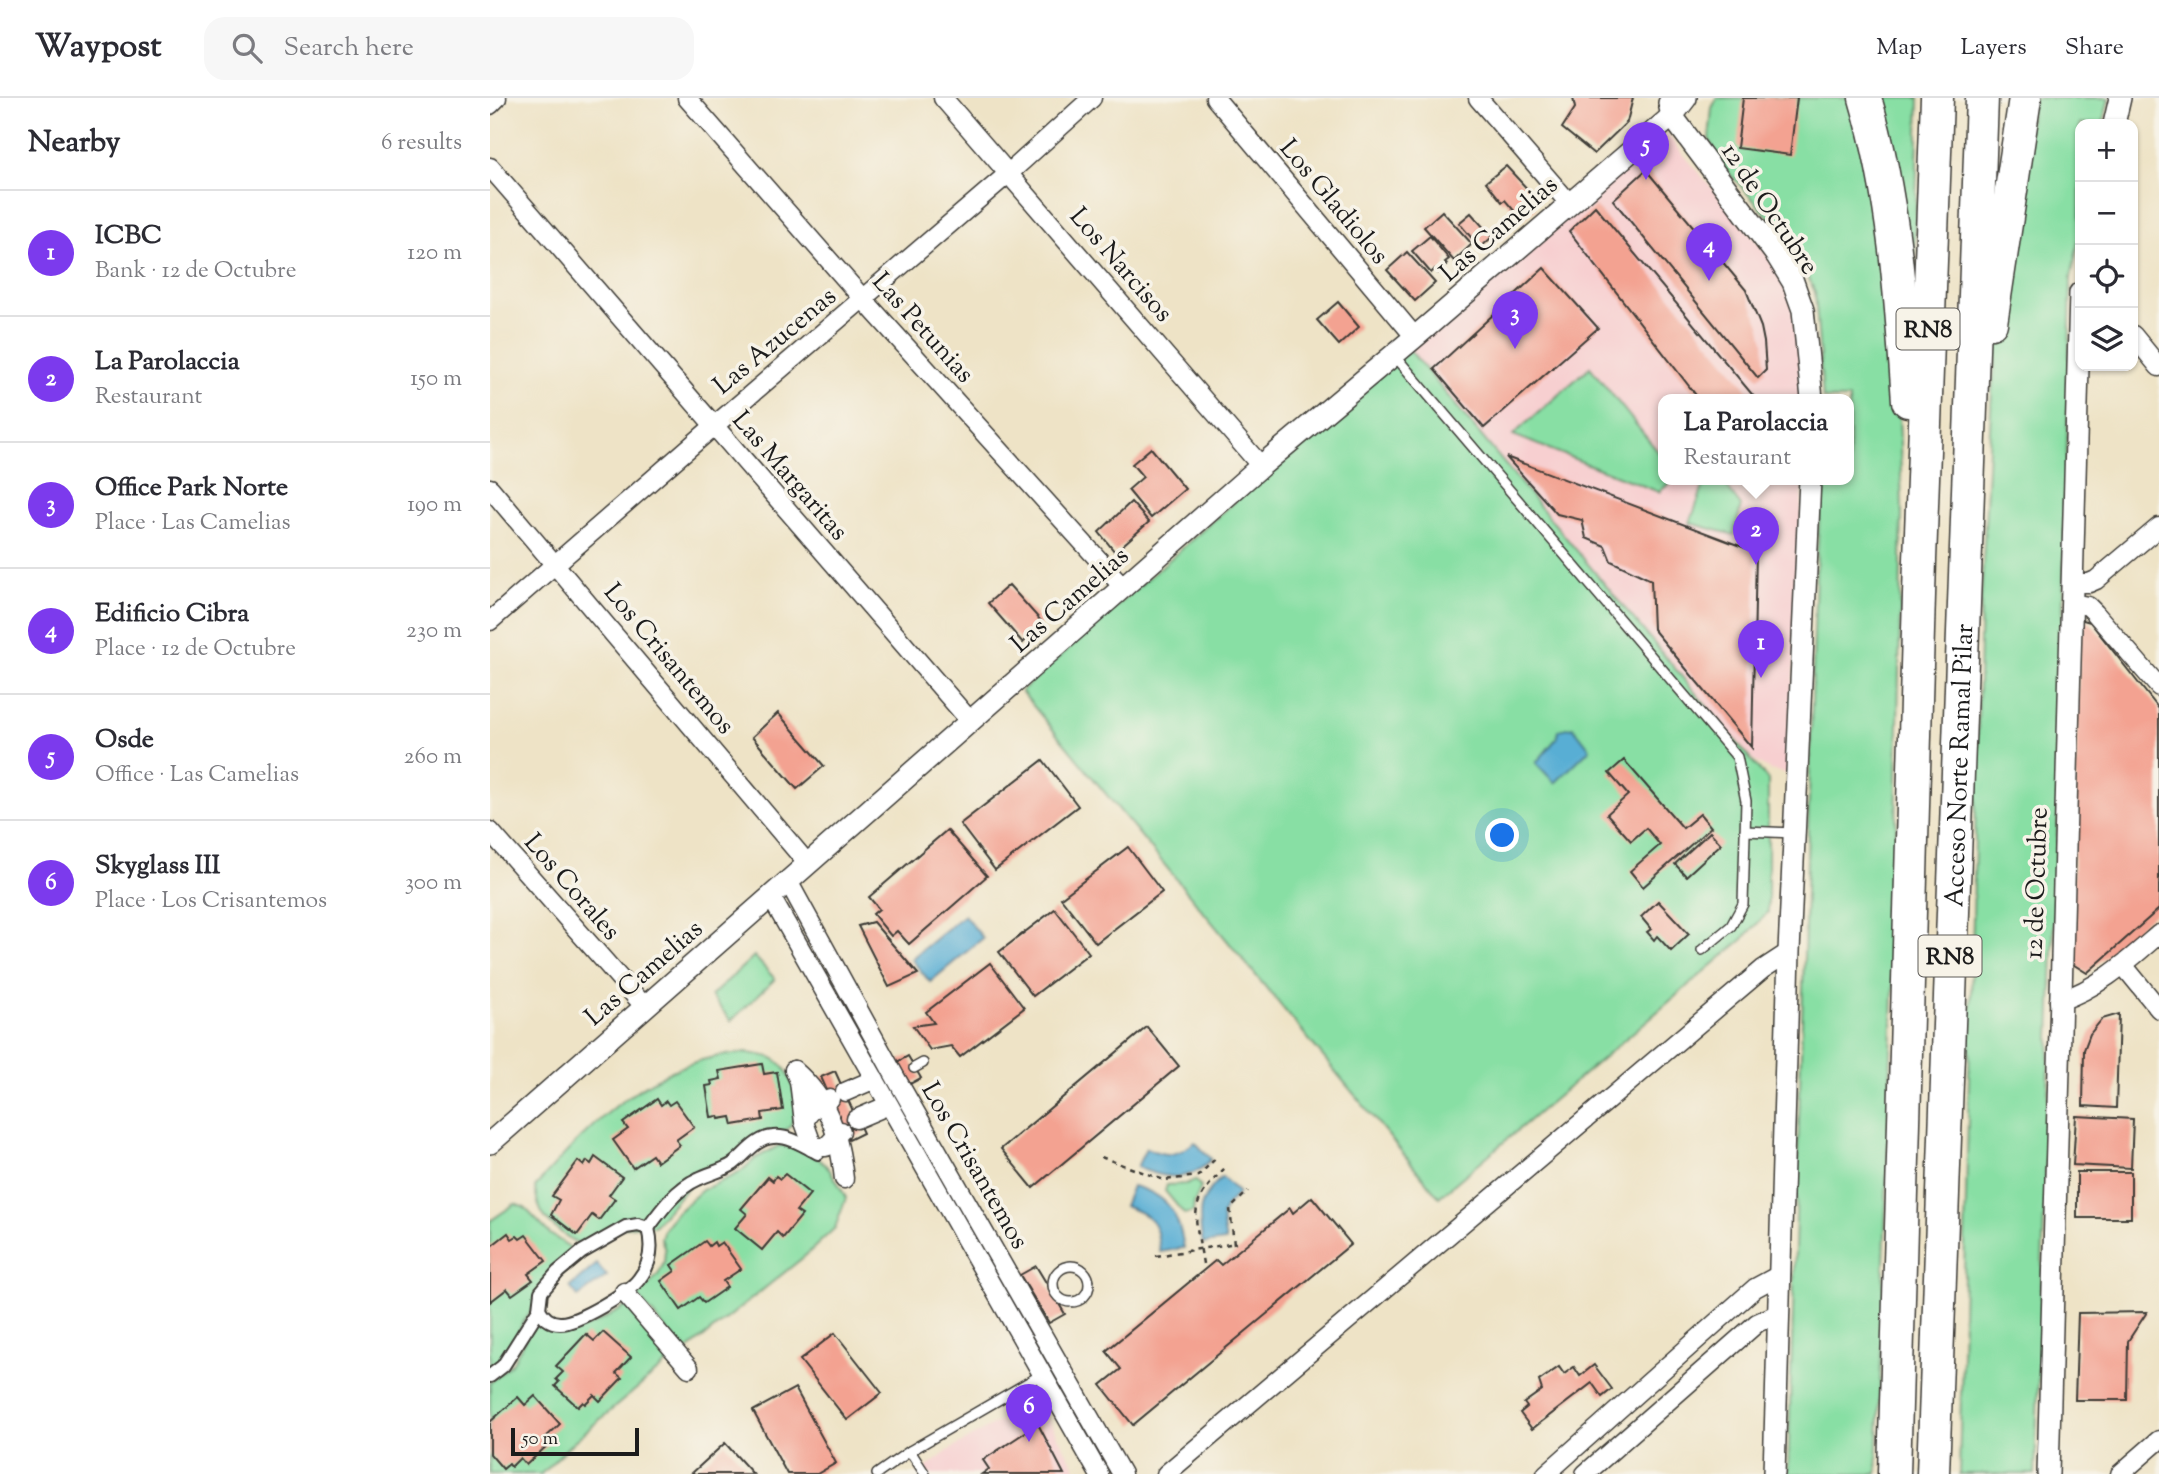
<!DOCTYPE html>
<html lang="en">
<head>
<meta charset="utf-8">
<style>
  body { margin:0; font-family:"Sorts Mill Goudy",serif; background:#f7f7f7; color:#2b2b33 }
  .controls { position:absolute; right:21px; top:21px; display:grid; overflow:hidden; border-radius:14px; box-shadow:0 2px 5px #0004 }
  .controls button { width:63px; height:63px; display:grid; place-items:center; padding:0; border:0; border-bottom:2px solid #e1e1e2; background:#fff; color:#2b2b33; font:35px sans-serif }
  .scale { position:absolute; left:21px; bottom:18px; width:128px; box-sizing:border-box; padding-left:7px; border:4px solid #1c1c1c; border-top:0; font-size:19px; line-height:24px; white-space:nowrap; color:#1c1c1c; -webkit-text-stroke:5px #f7f3e8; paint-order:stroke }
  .you { position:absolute; left:1013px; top:738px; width:24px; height:24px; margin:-18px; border:5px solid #fff; border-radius:50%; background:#1a73e8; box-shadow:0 0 0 10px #1a73e833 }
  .badge { display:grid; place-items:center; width:46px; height:46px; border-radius:50%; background:#7c3aed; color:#fff; font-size:23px; font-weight:700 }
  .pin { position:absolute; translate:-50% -58px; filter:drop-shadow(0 2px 4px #0008) }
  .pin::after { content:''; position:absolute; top:37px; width:24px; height:21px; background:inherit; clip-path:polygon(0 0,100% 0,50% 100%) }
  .popup { position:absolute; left:1168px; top:296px; width:196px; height:91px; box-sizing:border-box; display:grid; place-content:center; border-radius:14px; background:#fff; filter:drop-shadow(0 2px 5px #0005); font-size:23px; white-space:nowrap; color:#7c7c81 }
  .popup b { font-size:26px; color:#2b2b33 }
  .popup::after { content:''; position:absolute; left:50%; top:100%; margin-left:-14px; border:14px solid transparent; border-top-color:#fff }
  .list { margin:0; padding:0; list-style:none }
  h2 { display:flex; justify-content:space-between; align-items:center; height:91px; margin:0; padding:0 28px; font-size:30px }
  h2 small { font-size:23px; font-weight:400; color:#7c7c81 }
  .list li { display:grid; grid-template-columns:46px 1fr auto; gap:21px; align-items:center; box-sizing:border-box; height:126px; padding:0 28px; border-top:2px solid #e1e1e2 }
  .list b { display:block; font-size:26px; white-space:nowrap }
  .list p { margin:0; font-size:23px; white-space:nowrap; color:#7c7c81 }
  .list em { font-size:23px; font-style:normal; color:#7c7c81 }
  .icon { flex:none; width:38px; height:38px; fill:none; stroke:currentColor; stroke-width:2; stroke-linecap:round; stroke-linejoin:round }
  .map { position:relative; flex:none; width:1669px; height:1376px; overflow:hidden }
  header { display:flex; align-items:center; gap:42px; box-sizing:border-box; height:98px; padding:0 35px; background:#fff; border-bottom:2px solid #e1e1e2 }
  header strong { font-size:33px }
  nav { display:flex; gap:38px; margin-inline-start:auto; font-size:24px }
  .search { width:490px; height:63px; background:#f7f7f7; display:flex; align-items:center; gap:18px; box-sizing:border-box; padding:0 24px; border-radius:21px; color:#7c7c81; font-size:26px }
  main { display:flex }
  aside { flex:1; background:#fff }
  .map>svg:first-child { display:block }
</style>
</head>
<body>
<header>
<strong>Waypost</strong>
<div class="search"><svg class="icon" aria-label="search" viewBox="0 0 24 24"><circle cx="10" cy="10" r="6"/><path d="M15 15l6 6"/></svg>Search here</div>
<nav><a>Map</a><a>Layers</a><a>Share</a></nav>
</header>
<main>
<aside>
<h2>Nearby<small>6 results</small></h2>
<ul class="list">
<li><span class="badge">1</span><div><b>ICBC</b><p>Bank · 12 de Octubre</p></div><em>120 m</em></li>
<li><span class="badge">2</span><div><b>La Parolaccia</b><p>Restaurant</p></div><em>150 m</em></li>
<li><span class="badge">3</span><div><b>Office Park Norte</b><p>Place · Las Camelias</p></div><em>190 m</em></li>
<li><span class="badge">4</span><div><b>Edificio Cibra</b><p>Place · 12 de Octubre</p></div><em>230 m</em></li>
<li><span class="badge">5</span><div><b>Osde</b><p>Office · Las Camelias</p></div><em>260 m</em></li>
<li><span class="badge">6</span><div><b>Skyglass III</b><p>Place · Los Crisantemos</p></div><em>300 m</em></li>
</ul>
</aside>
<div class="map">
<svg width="1669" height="1376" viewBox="0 0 1669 1376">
  <rect width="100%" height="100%" fill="#f7f3e8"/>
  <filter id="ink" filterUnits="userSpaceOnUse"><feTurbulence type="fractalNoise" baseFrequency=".0143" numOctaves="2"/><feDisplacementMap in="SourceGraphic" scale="14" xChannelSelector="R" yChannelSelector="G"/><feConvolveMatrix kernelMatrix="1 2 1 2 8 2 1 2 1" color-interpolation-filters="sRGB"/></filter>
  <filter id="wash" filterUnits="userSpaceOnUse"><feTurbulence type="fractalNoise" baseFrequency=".00686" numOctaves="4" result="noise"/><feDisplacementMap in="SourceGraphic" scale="28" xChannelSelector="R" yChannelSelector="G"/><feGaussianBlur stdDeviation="1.57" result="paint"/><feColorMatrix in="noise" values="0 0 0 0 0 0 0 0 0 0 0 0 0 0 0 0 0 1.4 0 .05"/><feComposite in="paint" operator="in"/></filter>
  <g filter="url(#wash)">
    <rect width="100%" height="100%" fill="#eee3c6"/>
    <g fill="#f7cfd0">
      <polygon points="1168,36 1179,39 1282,162 1303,202 1314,301 1173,301 1173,381 1313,381 1299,676 1280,672 1264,663 918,250"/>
      <polygon points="547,1301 589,1376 428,1376 458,1353"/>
    </g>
    <g fill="#88dfa4" stroke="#527e60" stroke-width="2">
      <polygon points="1227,0 1364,0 1382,65 1409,313 1412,411 1403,896 1387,1376 1298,1376 1326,471 1332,381 1359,381 1359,301 1333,301 1325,194 1303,146 1229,64 1219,41 1222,10"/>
      <polygon points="1384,0 1429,0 1423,208"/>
      <polygon points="1543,0 1619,0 1613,26 1590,26 1590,136 1581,180 1568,706 1545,1376 1469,1376 1491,504 1502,293 1515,180"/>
      <polygon points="918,250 1278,682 1278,814 1253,841 949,1099 531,593"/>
      <polygon points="1100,269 1173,360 1173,381 1181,381 1181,384 1169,394 1023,337"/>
      <polygon points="1216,381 1231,381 1251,408 1244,437 1200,425"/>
      <polygon points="264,858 285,881 241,923 221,898"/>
      <path d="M258 955C266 957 280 957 286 962 305 975 311 1012 299 1030L199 1087 164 1128C139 1127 108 1129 90 1148 65 1129 48 1124 45 1089 101 1025 167 957 258 955Z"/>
      <path d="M290 1047C331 1055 337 1064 356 1100L345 1130 315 1158 195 1254 148 1199 168 1177 174 1165 175 1152 171 1140 174 1131 184 1117 212 1092 249 1075 266 1060Z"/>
      <polygon points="705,1082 711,1089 704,1105 703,1114 694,1116 675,1093 677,1087 696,1086"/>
      <polygon points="25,1106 35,1110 60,1136 84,1152 32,1226 21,1255 0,1276 0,1123"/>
      <path d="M137 1208 181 1262 83 1344 51 1376H0V1285L23 1264 45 1223 58 1222C81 1246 114 1220 137 1208Z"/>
    </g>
    <g fill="#58aed4" stroke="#3a6578" stroke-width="2">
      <polygon points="1083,629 1100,651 1065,685 1046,665 1067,640 1068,632"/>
      <polygon points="474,817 493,840 440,884 421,861"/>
      <path d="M705 1044 721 1061C701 1085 674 1081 647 1069L656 1050C677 1059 686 1059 705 1044Z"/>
      <path d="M732 1079 749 1095C728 1112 731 1118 736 1143L713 1146C707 1113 708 1102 732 1079Z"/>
      <path d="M642 1088C678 1096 689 1116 694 1150L670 1154C666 1122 664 1119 634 1108Z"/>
      <polygon points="107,1166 117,1178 88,1199 80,1189"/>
    </g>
    <g id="blocks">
      <g fill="#f3a291">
        <polygon points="1083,0 1143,0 1137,24 1104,56 1072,30 1085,10"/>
        <polygon points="1253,0 1307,0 1300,57 1247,50"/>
        <polygon points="1016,68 1042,96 1045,111 1032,122 1015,102 1012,104 996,84"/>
        <polygon points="1156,72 1256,192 1271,229 1274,244 1276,272 1268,280 1123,102"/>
        <polygon points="1105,108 1266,301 1209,301 1079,133"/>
        <polygon points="952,113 982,146 964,163 934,129"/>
        <polygon points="981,115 1002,139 990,150 969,125"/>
        <polygon points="940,138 959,161 955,164 957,166 948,175 945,171 941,175 922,153"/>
        <polygon points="917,154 945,185 925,203 897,172"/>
        <polygon points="1054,170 1108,230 994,330 944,271"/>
        <polygon points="848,204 869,229 849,247 827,222"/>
        <polygon points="661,350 695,391 661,420 638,392 653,379 642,366"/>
        <polygon points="1016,359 1266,454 1262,650 1163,531 1161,482 1121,463 1115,448 1096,440 1092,422 1067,416"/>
        <polygon points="641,404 659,424 625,454 609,434"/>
        <polygon points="519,487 552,524 533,545 498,505"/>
        <polygon points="1590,521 1600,524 1669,611 1669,811 1597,875 1581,865"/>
        <polygon points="288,615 334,668 307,691 262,639"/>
        <polygon points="553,662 588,708 505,772 470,726"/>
        <polygon points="1134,662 1193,730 1210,716 1221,729 1153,789 1140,773 1170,747 1156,730 1141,743 1117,716 1138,697 1119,675"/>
        <polygon points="457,732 497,778 419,846 407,833 401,838 383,816 389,811 379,799"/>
        <polygon points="1220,734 1231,746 1196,778 1185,766"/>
        <polygon points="638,749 672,794 606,845 571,800"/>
        <polygon points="1168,803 1199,836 1181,853 1167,838 1164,842 1157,834 1161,831 1151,819"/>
        <polygon points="565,811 599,855 543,898 509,854"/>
        <polygon points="383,824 428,876 399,889 368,828"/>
        <polygon points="500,865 534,910 470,959 461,948 440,952 423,928 444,925 436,914"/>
        <polygon points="1629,916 1626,1010 1593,1008 1594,952 1600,936 1612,921"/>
        <polygon points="657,929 689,968 543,1090 511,1051"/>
        <polygon points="418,958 431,980 420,986 407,964"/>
        <polygon points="272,966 274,976 287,974 293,1012 272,1015 273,1022 243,1027 241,1019 229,1021 228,1018 221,1019 216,988 222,987 221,983 231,981 229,973"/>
        <polygon points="345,973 373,1035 359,1042 331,979"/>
        <polygon points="167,1001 171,1007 176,1003 179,1007 185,1003 204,1029 186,1042 190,1047 167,1064 162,1057 143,1070 123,1042 138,1031 133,1025"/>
        <polygon points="1586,1018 1643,1021 1641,1070 1583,1067"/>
        <polygon points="105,1059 132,1079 119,1097 125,1101 109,1122 102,1117 87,1137 61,1117 69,1102 62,1098 88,1063 94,1068 97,1063 101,1066"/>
        <rect x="1587" y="1074" width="54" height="46"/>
        <polygon points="295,1076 320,1096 306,1113 312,1117 293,1140 287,1134 272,1152 245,1130 257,1116 251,1111 278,1079 283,1083 286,1078 290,1081"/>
        <polygon points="822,1099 861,1146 643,1327 611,1287 631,1271 616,1253 726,1162 731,1167 800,1110 803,1115"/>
        <polygon points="18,1135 22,1141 27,1138 30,1141 36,1137 56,1163 38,1176 43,1182 22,1197 17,1191 0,1204 0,1149"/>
        <polygon points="215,1143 219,1148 224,1144 226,1148 232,1144 251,1171 233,1183 237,1189 214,1205 209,1199 191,1212 171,1183 185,1173 181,1167"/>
        <polygon points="546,1168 575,1216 559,1225 530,1177"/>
        <polygon points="1657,1214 1638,1243 1637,1302 1585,1302 1588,1215"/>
        <polygon points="113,1234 141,1259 126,1275 132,1280 110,1303 104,1297 95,1306 93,1304 88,1309 65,1288 69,1284 66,1281 73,1274 66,1268 96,1236 104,1243"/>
        <polygon points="345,1235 392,1295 357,1322 310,1262"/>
        <polygon points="1104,1267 1122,1291 1112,1299 1102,1285 1042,1331 1030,1315 1037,1309 1034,1305 1052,1292 1049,1283 1069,1269 1074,1276 1084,1269 1090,1278"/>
        <polygon points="305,1290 346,1365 327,1376 297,1376 263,1313"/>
        <polygon points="45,1298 70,1326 54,1341 59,1346 36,1367 30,1360 21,1369 19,1366 13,1371 0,1356 0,1324 28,1299 35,1307"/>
        <polygon points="548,1326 574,1376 492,1376 499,1371 493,1362"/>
        <polygon points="235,1345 263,1376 201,1376"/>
      </g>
    </g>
  </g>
  <g filter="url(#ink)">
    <use href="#blocks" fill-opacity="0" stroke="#3c3a36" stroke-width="2"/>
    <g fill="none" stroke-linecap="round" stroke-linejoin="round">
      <defs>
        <g id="service">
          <polyline points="905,258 1247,659 1256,703 1253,806 1241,828 1212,852"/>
          <polyline points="1255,733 1304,735"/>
          <polyline points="424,970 433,965"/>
          <circle cx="581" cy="1186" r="18"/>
          <polyline points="420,1353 435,1376"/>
          <polyline points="387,1376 420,1353 551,1277"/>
        </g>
        <g id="pedestrian">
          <path d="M49 1211C54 1219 59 1225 70 1225 86 1226 140 1194 149 1181 161 1166 163 1149 158 1130"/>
          <path d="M0 1278 13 1268 49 1211 51 1194 68 1174 92 1154 136 1129 148 1127 158 1130C171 1112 187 1090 208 1081 220 1075 232 1073 243 1066 255 1057 266 1040 283 1039 298 1037 315 1048 328 1055"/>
        </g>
        <g id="minor">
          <polyline points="197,0 373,201 634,490"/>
          <polyline points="453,0 771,368"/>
          <polyline points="725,0 925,239"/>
          <polyline points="988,0 1079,105"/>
          <polyline points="0,7 7,0"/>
          <polyline points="0,69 481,624"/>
          <polyline points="1643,237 1669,269"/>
          <polyline points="0,390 317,765"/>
          <polyline points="1582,485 1599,485 1606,482 1669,429"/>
          <polyline points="1582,505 1598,508 1605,515 1669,589"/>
          <polyline points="0,523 224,328 519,75 602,0"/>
          <polyline points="0,733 155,909"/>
          <polyline points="298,783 407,982 632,1376"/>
          <polyline points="281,799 609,1376"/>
          <polyline points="1633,867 1669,911"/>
          <path d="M1569 903C1608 891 1639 862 1669 836"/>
          <path d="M304 972C339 1002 349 1036 354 1081"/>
          <polyline points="304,972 309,983 314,1024"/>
          <polyline points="355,994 385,981"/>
          <path d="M340 1001C328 1006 320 1012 314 1024L323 1049H336L351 1033"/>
          <polyline points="366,1021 399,1007"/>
          <polyline points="134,1194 199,1270"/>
          <polyline points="676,1376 1273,871 1299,854"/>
          <polyline points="1056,1376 1265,1190 1291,1176"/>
          <polyline points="1095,1376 1267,1225 1289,1215"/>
          <polyline points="1630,1376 1669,1342"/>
        </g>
        <g id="tertiary">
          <polyline points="1179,5 1182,18 1287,158 1303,184 1313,212 1322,301"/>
          <polyline points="1624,26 1630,0"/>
          <polyline points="0,1045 771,368 925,239 1182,18 1196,0"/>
          <polyline points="1284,1376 1299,854 1320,381"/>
          <polyline points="1558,1376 1590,195"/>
        </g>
        <g id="motorway">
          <path d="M1375 0C1404 98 1411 201 1418 303"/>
          <polyline points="1501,225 1535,0"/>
          <polyline points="1404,1376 1430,462 1447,0"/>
          <path id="s1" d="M1443 1376 1492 0"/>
        </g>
      </defs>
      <use href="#service" stroke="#3c3a36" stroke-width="12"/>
      <use href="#pedestrian" stroke="#3c3a36" stroke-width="16"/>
      <use href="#minor" stroke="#3c3a36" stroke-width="21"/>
      <use href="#tertiary" stroke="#3c3a36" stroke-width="24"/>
      <use href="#motorway" stroke="#3c3a36" stroke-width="35"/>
      <g stroke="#3c3a36" stroke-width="2.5" stroke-dasharray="5 5" stroke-linecap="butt">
        <polyline points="611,1059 674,1082 708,1078 728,1058"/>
        <polyline points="744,1146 740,1111 758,1093"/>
        <polyline points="666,1158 746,1145"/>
        <path d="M713 1166C705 1113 696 1108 737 1068"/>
      </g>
      <use href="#service" stroke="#fff" stroke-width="9"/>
      <use href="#pedestrian" stroke="#fff" stroke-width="12"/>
      <use href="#minor" stroke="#fff" stroke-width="18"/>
      <use href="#tertiary" stroke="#fff" stroke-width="21"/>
      <use href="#motorway" stroke="#fff" stroke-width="32"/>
    </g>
  </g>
  <g text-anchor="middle" stroke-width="7" stroke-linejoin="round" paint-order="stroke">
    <g fill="#f7f3e8" stroke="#5e5c59" stroke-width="2">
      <rect x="1406.5" y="210.5" width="63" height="41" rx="5"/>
      <rect x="1428.5" y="837.5" width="63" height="41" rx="5"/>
    </g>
    <g font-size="24" font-weight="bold" fill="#1c1c1c">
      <text x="1438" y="239">RN8</text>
      <text x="1460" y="866">RN8</text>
    </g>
    <g font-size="26" fill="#1c1c1c" stroke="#f7f3e8">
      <text transform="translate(845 103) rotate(50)" y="9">Los Gladiolos</text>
      <text transform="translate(1281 110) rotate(56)" y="9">12 de Octubre</text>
      <text transform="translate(1008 130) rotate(-41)" y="9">Las Camelias</text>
      <text transform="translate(632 166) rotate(49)" y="9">Los Narcisos</text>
      <text transform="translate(434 229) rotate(48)" y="9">Las Petunias</text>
      <text transform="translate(284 242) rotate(-40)" y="9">Las Azucenas</text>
      <text transform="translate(301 377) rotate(49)" y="9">Las Margaritas</text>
      <text transform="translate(579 501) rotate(-41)" y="9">Las Camelias</text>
      <text transform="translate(180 560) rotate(50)" y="9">Los Crisantemos</text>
      <text dy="9" stroke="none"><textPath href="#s1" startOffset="709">Acceso Norte Ramal Pilar</textPath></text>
      <text transform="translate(1545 785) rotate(-88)" y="9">12 de Octubre</text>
      <text transform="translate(83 788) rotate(49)" y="9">Los Corales</text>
      <text transform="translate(153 874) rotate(-41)" y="9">Las Camelias</text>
      <text transform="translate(486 1067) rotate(60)" y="9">Los Crisantemos</text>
    </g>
  </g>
</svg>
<div class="controls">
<button>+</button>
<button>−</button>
<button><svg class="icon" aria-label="locate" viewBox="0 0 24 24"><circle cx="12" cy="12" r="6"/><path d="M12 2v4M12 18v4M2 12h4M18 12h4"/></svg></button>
<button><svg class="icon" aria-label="layers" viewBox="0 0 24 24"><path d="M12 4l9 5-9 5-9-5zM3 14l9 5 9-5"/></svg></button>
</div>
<div class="scale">50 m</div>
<div class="you"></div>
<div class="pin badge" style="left:1271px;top:580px">1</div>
<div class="pin badge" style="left:1266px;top:467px">2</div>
<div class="popup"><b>La Parolaccia</b>Restaurant</div>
<div class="pin badge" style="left:1025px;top:251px">3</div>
<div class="pin badge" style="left:1219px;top:183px">4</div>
<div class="pin badge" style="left:1156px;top:82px">5</div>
<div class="pin badge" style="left:539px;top:1344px">6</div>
</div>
</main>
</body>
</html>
